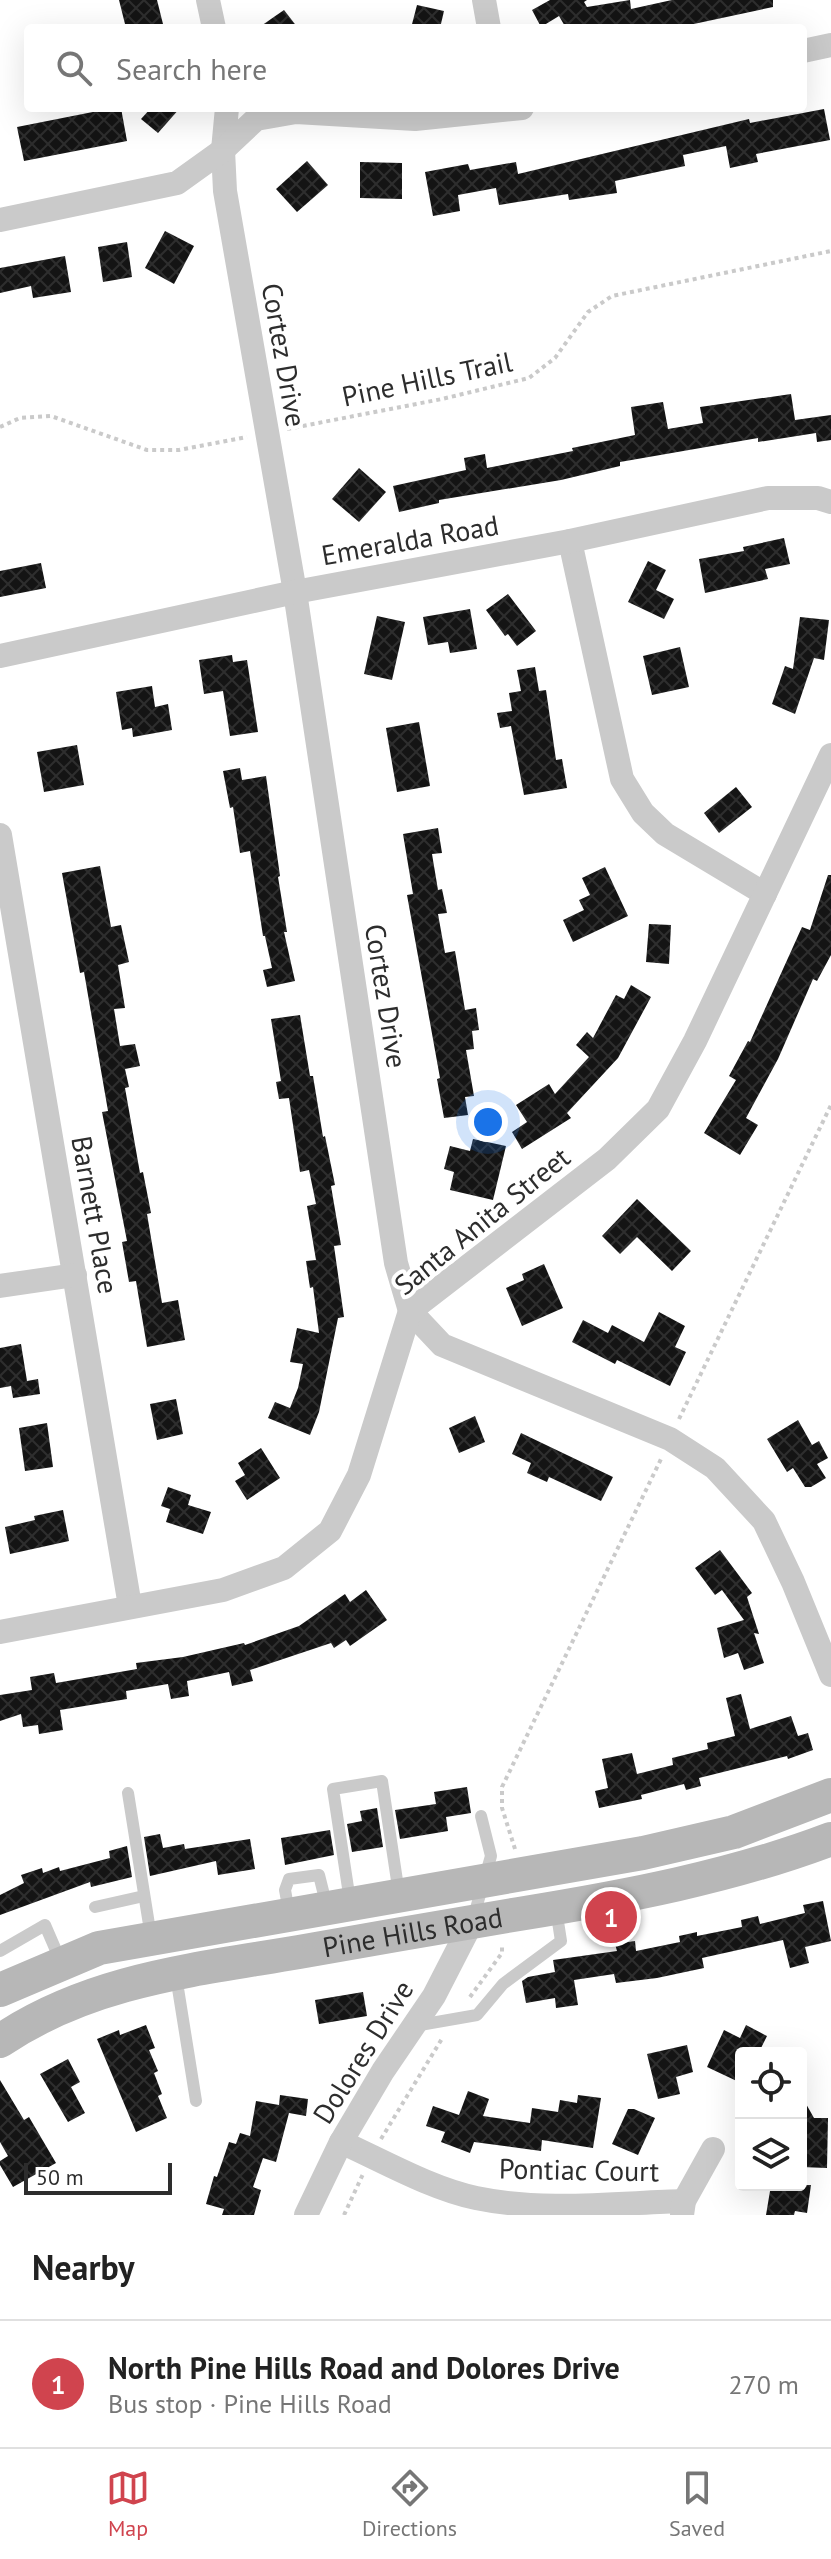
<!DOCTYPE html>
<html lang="en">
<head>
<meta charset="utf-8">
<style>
  body { margin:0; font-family:"PT Sans",sans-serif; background:#f6f6f6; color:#222 }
  .controls { position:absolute; right:24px; bottom:24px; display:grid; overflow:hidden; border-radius:8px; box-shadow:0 8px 32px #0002 }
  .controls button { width:72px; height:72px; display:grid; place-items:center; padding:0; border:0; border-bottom:2px solid #e0e0e0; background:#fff; color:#222; font:40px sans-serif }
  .scale { position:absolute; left:24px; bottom:20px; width:148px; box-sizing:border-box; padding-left:8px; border:4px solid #2d2d2d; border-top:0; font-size:22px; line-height:28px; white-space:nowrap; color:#2d2d2d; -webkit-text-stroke:6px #fff; paint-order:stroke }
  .you { position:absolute; left:488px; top:1122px; width:28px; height:28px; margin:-20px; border:6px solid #fff; border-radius:50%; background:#1a73e8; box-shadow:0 0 0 12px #1a73e833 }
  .badge { display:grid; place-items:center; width:52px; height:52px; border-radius:50%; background:#d0444e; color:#fff; font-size:26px; font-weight:700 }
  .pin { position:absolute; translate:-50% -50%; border:4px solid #fff; box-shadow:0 2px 8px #0006 }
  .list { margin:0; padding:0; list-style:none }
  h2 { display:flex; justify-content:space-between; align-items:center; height:104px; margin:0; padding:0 32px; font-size:34px }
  h2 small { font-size:26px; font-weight:400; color:#767676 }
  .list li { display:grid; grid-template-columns:52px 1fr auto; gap:24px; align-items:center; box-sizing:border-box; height:128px; padding:0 32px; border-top:2px solid #e0e0e0 }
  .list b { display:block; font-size:30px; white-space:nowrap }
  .list p { margin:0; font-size:26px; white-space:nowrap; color:#767676 }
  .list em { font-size:26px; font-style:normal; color:#767676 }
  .icon { flex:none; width:44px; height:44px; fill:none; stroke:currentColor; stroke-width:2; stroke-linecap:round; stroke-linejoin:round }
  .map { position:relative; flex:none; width:831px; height:2215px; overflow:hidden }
  .search { position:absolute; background:#fff; box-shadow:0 8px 32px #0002; left:24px; right:24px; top:24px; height:88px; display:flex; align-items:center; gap:20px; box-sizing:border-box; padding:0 28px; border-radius:8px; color:#767676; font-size:30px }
  .sheet { height:232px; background:#fff }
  nav { display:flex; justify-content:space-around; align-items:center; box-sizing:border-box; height:112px; border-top:2px solid #e0e0e0; background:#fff; font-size:22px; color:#767676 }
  nav a { display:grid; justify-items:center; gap:4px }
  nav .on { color:#d0444e }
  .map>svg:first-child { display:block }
</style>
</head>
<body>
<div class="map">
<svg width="831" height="2215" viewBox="0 0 831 2215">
  <defs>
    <pattern id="building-cross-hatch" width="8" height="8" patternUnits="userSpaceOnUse" patternTransform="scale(2)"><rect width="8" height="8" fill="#141414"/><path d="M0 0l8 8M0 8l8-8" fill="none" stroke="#2e2e2e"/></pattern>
  </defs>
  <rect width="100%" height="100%" fill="#fff"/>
  <g fill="url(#building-cross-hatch)">
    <polygon points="119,0 157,0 164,28 126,28"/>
    <polygon points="550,0 587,0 584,2 587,7 630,0 631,9 672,0 773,0 773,7 675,28 566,28 559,16 541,27 532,10"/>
    <polygon points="417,5 444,11 440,28 411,28"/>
    <polygon points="284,10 298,28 258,28"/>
    <polygon points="113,108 121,108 127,141 24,161 17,127"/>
    <polygon points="151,108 180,108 158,133 141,119"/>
    <polygon points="824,109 830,140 756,154 758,162 730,168 726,146 683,155 685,166 615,181 617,193 569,200 568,194 499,205 496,188 458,195 460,211 433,216 425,172 468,164 470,170 516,162 518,174 749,119 750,123"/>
    <polygon points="307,161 328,185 297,212 276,189"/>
    <polygon points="360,162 402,163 402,199 360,198"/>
    <polygon points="165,231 194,246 174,284 145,268"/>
    <polygon points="127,242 132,277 103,282 98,247"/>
    <polygon points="65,256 71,292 33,298 31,286 0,293 0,268"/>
    <polygon points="791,394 795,420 831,415 831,440 817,442 816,433 758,442 758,438 620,462 620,466 561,480 439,500 439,503 399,512 393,486 466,470 464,458 485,454 487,468 573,451 572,448 635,435 631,407 663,402 668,429 703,423 700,407"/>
    <polygon points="359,468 386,492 359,522 332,499"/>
    <polygon points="784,538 790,564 765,569 768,579 705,593 699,559 744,551 743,547"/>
    <polygon points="648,561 666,570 656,590 674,599 664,619 628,602"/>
    <polygon points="41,563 46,588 0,597 0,571"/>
    <polygon points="508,594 536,631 517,646 508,634 505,636 486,610"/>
    <polygon points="470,609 477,649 450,653 448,642 428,645 423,617"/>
    <polygon points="377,616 405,622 392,680 364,674"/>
    <polygon points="800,617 829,620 824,660 814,658 795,714 772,704 785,666 793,669"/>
    <polygon points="680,647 689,687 652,695 643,656"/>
    <polygon points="232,655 233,662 247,660 258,732 230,736 223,691 204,694 199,660"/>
    <polygon points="535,667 539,691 546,690 556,760 562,759 567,788 524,795 511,726 500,728 497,713 512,711 509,693 521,691 517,670"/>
    <polygon points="152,686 155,707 168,704 172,730 133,737 132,728 122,730 116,692"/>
    <polygon points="419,722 430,786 397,792 386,728"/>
    <polygon points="77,745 84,785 44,792 37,752"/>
    <polygon points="240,768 242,780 266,776 280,876 278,877 287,932 284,932 295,981 267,987 263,970 272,968 265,936 263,936 250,851 240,853 233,807 230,808 223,771"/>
    <polygon points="736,787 752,807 719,833 704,813"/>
    <polygon points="438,828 442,853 432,854 438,890 442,889 447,913 438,914 445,953 455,951 465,1010 476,1008 479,1030 472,1031 474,1049 466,1050 474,1096 465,1097 468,1115 444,1118 437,1079 440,1078 407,895 413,894 403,834"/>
    <polygon points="100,866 111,927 121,925 129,962 118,965 125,1008 114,1009 120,1046 135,1044 140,1066 125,1069 129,1087 125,1088 140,1173 143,1172 151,1213 147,1214 162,1303 178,1300 185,1340 147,1347 136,1281 129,1282 122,1242 127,1241 102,1112 108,1111 84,972 80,973 62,873"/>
    <polygon points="605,867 628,916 573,942 563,920 584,910 579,900 590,895 582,878"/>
    <polygon points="828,875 831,875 831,955 817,981 813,979 778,1059 746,1118 758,1125 740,1155 704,1133 736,1080 729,1076 748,1041 750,1042 802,927 810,930"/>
    <polygon points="649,924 671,925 669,964 646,962"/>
    <polygon points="631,985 651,997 618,1058 567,1113 571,1118 522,1149 512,1132 527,1122 516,1105 549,1084 555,1094 589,1057 576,1045 587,1032 593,1038 616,995 624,999"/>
    <polygon points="300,1015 310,1076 313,1076 323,1137 325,1136 335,1185 331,1186 341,1245 334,1246 344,1317 338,1318 319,1412 310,1435 268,1418 275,1402 290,1408 298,1388 303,1364 290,1362 297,1328 319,1333 313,1287 310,1288 306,1261 316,1260 307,1206 316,1204 309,1170 300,1172 289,1098 279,1099 276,1082 281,1081 271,1019"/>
    <polygon points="473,1139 506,1146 493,1200 450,1190 454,1172 444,1169 450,1146 470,1151"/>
    <polygon points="637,1199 691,1251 672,1271 637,1237 620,1254 602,1236"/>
    <polygon points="544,1264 563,1308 522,1326 506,1288 524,1280 522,1274"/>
    <polygon points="659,1312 685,1326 675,1347 686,1352 670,1386 617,1360 615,1364 572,1342 583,1320 608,1333 612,1325 644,1342"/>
    <polygon points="21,1344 27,1381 38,1379 40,1394 13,1398 11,1386 0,1388 0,1348"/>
    <polygon points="176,1399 183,1434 157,1440 150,1404"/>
    <polygon points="475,1416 485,1442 459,1453 449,1428"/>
    <polygon points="798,1420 812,1445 819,1441 828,1458 817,1464 826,1478 811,1487 805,1487 793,1468 787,1472 767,1439"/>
    <polygon points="47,1423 53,1467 25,1471 19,1428"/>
    <polygon points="521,1433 613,1477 601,1501 549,1477 547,1482 527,1473 531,1463 512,1454"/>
    <polygon points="261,1448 280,1478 247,1500 235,1481 245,1475 238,1463"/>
    <polygon points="168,1487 191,1495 188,1505 211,1512 203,1534 166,1522 170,1509 161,1506"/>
    <polygon points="63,1510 69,1541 10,1554 5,1527 35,1520 34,1516"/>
    <polygon points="720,1550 752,1593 747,1597 759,1634 754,1633 764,1663 744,1670 738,1653 724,1658 717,1628 744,1620 722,1590 715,1595 695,1568"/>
    <polygon points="366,1590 387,1620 350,1646 346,1640 334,1648 331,1643 250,1670 253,1681 232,1686 229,1672 187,1681 189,1696 171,1699 168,1684 126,1691 127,1699 60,1710 63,1730 39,1734 38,1725 23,1727 21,1714 0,1721 0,1695 32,1690 30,1677 54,1673 56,1683 137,1669 136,1663 183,1657 244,1643 245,1645 299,1626 345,1594 350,1602"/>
    <polygon points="741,1694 750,1729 791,1716 798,1736 808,1733 813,1750 788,1759 787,1756 699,1778 701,1786 686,1790 684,1784 641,1795 642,1799 599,1808 595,1791 608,1788 602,1759 632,1753 637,1774 673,1765 672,1758 708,1749 707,1743 735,1736 726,1698"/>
    <polygon points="467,1787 471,1813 446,1817 448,1831 400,1839 395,1810 436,1804 434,1792"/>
    <polygon points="377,1808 383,1847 352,1852 347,1824 362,1821 360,1811"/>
    <polygon points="330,1830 334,1855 285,1865 281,1838"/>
    <polygon points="160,1834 163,1848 184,1844 185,1849 250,1839 255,1869 218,1875 216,1861 150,1876 144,1837"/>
    <polygon points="127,1846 132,1877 91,1887 90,1882 0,1915 0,1895 24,1883 21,1875 42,1868 43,1873 59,1867 60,1871 110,1858 109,1851"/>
    <polygon points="823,1901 831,1941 805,1947 809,1963 790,1968 783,1940 702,1958 704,1968 657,1978 616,1983 614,1974 574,1980 578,2005 556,2008 555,1998 526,2003 522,1981 528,1977 555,1972 553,1960 617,1951 615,1944 635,1941 636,1951 680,1942 679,1936 697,1932 697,1936 742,1927 741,1920 758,1916 760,1924 805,1913 803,1905"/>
    <polygon points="363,1992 367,2016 319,2024 315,2000"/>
    <polygon points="146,2025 155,2048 149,2050 158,2071 154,2073 162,2094 158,2096 167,2118 136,2132 97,2039 119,2030 120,2035"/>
    <polygon points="746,2025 767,2036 761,2048 772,2053 741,2053 741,2083 707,2067 724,2030 740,2038"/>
    <polygon points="687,2045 693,2072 676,2077 680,2094 658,2099 647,2054"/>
    <polygon points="68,2059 80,2082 71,2087 85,2113 68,2122 40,2074"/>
    <polygon points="0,2080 24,2120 29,2117 56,2163 13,2187 0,2165 0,2161 8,2156 0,2142"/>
    <polygon points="468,2091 489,2099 483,2116 530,2123 532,2108 558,2112 560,2100 577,2103 578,2095 601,2098 593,2148 542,2140 541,2151 474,2142 470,2153 441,2142 445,2132 426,2126 433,2106 459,2115"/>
    <polygon points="280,2095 308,2099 306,2116 289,2113 276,2162 263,2158 253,2187 261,2190 254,2215 222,2215 224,2209 206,2204 214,2176 217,2177 229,2142 236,2144 240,2133 250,2136 256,2101 279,2105"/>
    <polygon points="801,2095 814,2118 828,2118 827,2168 801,2167"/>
    <polygon points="628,2109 634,2109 655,2118 638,2155 612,2144"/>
    <polygon points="771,2185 811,2185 807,2213 795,2211 794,2215 766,2215"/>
  </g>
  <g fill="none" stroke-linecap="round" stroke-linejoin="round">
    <g stroke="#cacaca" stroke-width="4" stroke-dasharray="4 4" stroke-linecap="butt">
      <polyline points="0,427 20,418 51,416 147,450 179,450 247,437"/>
      <polyline points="287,429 442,399 529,378 555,358 588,312 612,296 831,251"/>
      <polyline points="679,1419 831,1105"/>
      <polyline points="515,1849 502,1808 502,1787 662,1457"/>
      <polyline points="470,1997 502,1953 502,1944"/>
      <polyline points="381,2139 443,2037"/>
      <polyline points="344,2215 363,2174"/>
    </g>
    <g stroke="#cacaca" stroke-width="12">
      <polyline points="128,1793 151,1937"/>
      <polyline points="350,1901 333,1789 382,1781 399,1894"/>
      <polyline points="95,1907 144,1896"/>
      <polyline points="289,1912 285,1890 289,1879 319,1875 327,1907"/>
      <polyline points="473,1919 491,1856 481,1816"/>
      <polyline points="0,1951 45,1925 61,1962"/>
      <polyline points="176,1976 196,2101"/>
      <polyline points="414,2026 477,2015 503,1984 561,1941 556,1909"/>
    </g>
    <g stroke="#cacaca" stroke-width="24">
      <polyline points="208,0 214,28"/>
      <polyline points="484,0 489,28"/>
      <polyline points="803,51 831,45"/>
      <polyline points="227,108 223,150 225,191 295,592 396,1263 410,1311 442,1345 670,1439 715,1468 764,1521 793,1582 831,1675"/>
      <polyline points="0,220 177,183 223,150 256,119 296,112 415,119 522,108"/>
      <polyline points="570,541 622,779 643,813 665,834 765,894"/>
      <polyline points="0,656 295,592 570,541 768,498 818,498 831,502"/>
      <polyline points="0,835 130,1606"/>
      <polyline points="0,1286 75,1275"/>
      <polyline points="0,1632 223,1590 284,1568 330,1531 359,1475 410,1311 607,1159 658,1109 695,1041 831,755"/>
      <path d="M341 2142C383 2161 432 2189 476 2198 543 2212 616 2203 684 2201"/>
      <polyline points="306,2215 341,2142 383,2071 434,1996 472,1922"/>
      <polyline points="682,2215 684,2201 713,2149"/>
    </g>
    <g stroke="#b7b7b7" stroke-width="34">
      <polyline points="0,1990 99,1948 643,1853 734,1832 831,1795"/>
      <path id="s1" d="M0 2041C90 1980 194 1970 299 1952 372 1939 446 1926 519 1914 624 1897 731 1877 831 1839"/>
    </g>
  </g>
  <g text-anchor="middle" stroke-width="8" stroke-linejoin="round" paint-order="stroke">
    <g font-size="28" fill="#2d2d2d" stroke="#fff">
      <text transform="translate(284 355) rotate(80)" y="10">Cortez Drive</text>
      <text transform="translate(427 379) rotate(-12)" y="10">Pine Hills Trail</text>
      <text transform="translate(410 540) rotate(-10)" y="10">Emeralda Road</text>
      <text transform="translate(386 996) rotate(81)" y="10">Cortez Drive</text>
      <text transform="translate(95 1215) rotate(80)" y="10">Barnett Place</text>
      <text transform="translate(482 1221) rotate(-39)" y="10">Santa Anita Street</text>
      <text dy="10" stroke="none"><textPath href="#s1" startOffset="430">Pine Hills Road</textPath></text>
      <text transform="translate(363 2052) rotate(-58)" y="10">Dolores Drive</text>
      <text transform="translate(579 2170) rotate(1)" y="10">Pontiac Court</text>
    </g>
  </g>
</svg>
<div class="controls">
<button><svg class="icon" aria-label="locate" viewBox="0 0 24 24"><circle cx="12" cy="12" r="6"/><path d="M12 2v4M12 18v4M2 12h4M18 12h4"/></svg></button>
<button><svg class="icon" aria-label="layers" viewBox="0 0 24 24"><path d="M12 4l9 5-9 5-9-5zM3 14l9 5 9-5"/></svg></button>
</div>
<div class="scale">50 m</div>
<div class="you"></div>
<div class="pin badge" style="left:611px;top:1917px">1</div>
<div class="search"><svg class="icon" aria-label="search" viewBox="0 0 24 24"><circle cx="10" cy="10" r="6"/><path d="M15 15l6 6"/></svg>Search here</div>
</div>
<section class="sheet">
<h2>Nearby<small></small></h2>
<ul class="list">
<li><span class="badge">1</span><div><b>North Pine Hills Road and Dolores Drive</b><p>Bus stop · Pine Hills Road</p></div><em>270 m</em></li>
</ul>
</section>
<nav>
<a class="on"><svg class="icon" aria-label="map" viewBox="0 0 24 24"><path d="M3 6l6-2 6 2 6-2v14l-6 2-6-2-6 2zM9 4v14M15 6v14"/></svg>Map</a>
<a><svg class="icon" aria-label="directions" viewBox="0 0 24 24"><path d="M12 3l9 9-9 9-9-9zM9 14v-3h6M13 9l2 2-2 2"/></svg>Directions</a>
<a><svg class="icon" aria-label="saved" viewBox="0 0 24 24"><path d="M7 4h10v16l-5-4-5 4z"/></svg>Saved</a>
</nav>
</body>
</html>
